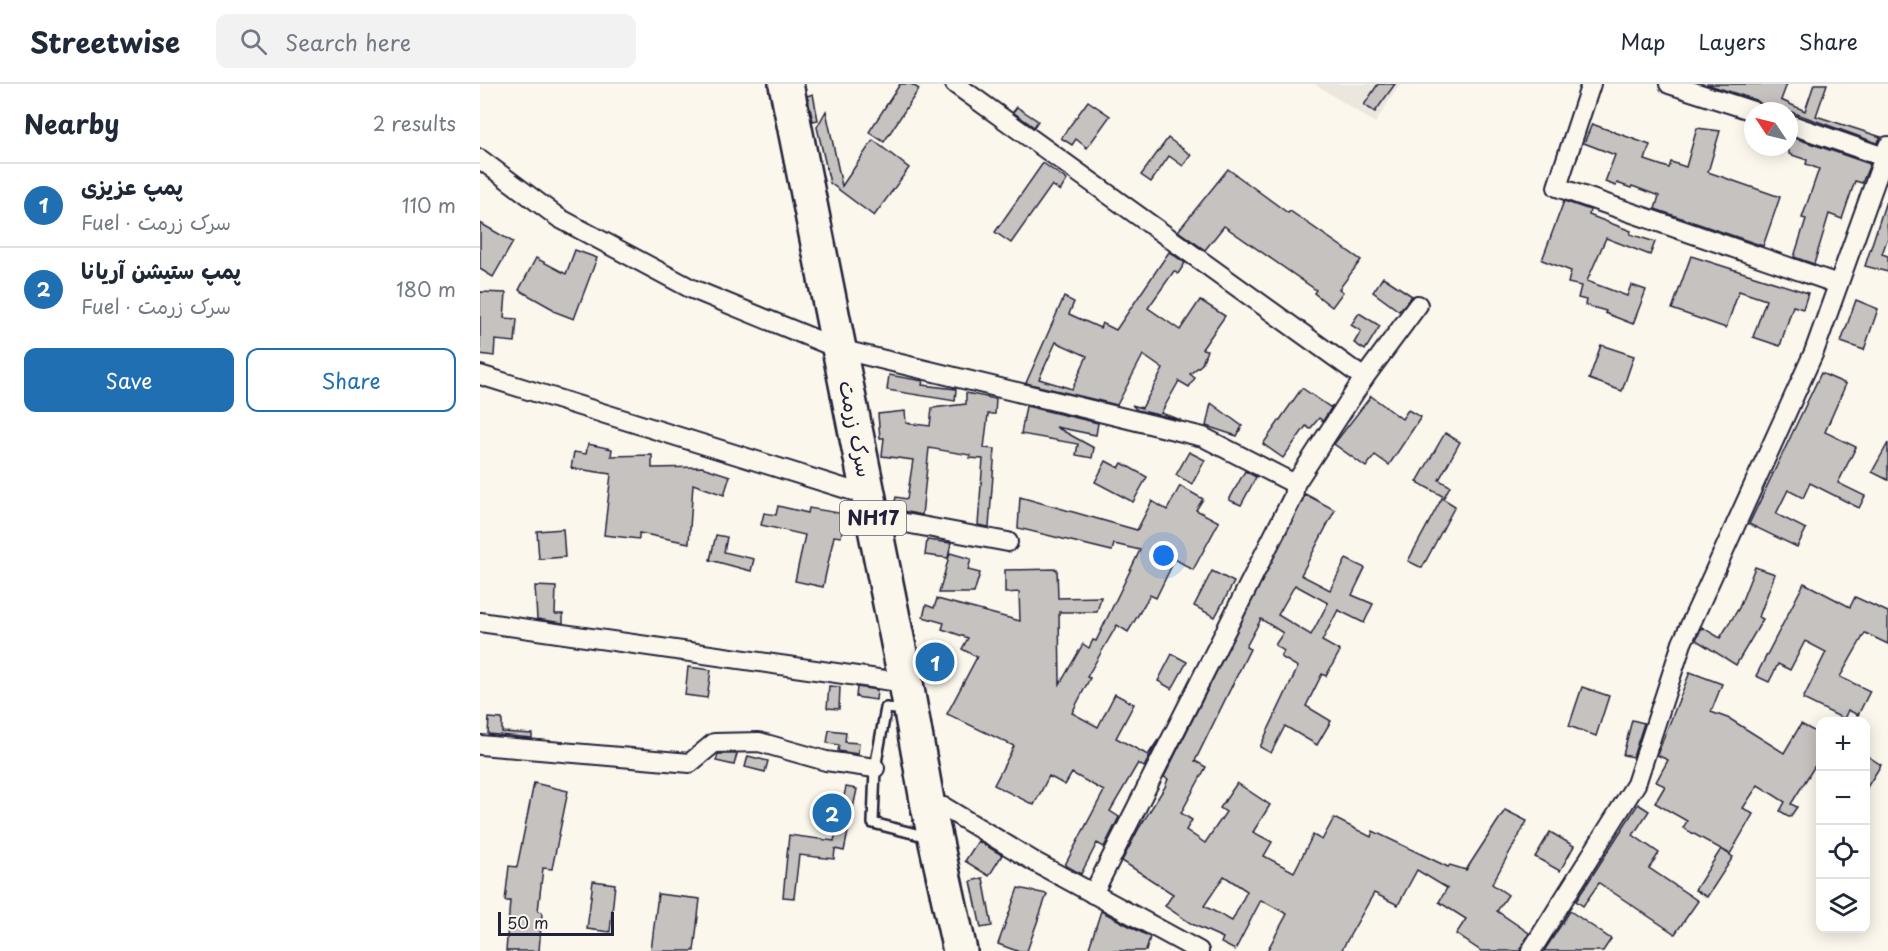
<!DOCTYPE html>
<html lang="en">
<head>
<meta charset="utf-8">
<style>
  body { margin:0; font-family:"Playpen Sans","Playpen Sans Arabic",sans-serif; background:#f2f2f3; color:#1f2937 }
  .controls { position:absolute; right:18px; bottom:18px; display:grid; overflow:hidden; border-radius:12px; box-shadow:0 3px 15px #0003 }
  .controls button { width:54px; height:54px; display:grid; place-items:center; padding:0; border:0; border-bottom:2px solid #e0e1e3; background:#fff; color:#1f2937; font:30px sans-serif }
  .compass { position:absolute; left:1264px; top:18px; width:54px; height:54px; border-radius:50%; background:#fff; box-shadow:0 3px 15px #0003; rotate:305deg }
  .scale { position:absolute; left:18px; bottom:15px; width:116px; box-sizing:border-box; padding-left:6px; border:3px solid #22223b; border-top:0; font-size:16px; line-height:21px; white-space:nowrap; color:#22223b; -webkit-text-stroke:4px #fbf7ec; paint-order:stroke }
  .you { position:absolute; left:684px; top:472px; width:21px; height:21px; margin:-15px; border:4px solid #fff; border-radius:50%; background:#1a73e8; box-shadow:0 0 0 9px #1a73e833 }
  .badge { display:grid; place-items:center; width:39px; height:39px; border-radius:50%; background:#1f6fb2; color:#fff; font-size:20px; font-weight:700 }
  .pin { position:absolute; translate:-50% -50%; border:3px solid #fff; box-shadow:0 2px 6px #0006 }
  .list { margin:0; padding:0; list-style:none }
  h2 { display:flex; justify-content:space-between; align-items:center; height:78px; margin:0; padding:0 24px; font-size:26px }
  h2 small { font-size:20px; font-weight:400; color:#747a83 }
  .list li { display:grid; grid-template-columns:39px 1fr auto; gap:18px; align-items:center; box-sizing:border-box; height:84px; padding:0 24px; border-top:2px solid #e0e1e3 }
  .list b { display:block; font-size:22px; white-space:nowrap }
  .list p { margin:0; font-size:20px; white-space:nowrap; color:#747a83 }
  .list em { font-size:20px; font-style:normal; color:#747a83 }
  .actions { display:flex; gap:12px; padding:18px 24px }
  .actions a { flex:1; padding:14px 0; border:2px solid #1f6fb2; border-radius:12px; text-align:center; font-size:21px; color:#1f6fb2 }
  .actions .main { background:#1f6fb2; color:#fff }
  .icon { flex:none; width:33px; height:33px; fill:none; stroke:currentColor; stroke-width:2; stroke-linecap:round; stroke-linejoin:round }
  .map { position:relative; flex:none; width:1408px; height:867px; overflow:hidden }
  header { display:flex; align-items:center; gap:36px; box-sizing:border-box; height:84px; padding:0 30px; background:#fff; border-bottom:2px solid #e0e1e3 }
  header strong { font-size:28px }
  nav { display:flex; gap:33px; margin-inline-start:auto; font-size:21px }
  .search { width:420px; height:54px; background:#f2f2f3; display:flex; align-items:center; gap:15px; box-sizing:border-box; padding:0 21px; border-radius:12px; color:#747a83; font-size:22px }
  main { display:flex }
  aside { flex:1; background:#fff }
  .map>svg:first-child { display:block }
</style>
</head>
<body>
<header>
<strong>Streetwise</strong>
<div class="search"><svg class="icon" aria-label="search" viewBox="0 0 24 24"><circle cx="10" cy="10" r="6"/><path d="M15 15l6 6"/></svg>Search here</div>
<nav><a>Map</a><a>Layers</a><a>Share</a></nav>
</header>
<main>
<aside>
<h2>Nearby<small>2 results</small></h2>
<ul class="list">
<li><span class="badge">1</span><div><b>پمپ عزیزی</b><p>Fuel · سرک زرمت</p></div><em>110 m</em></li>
<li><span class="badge">2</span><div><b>پمپ ستیشن آریانا</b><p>Fuel · سرک زرمت</p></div><em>180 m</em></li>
</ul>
<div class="actions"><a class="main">Save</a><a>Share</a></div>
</aside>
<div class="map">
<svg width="1408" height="867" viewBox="0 0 1408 867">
  <rect width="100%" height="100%" fill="#fbf7ec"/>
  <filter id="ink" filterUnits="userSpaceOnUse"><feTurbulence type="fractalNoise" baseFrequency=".0167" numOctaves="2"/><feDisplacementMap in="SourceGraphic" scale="12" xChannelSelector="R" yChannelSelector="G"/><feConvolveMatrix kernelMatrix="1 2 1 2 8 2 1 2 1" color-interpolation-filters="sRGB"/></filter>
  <g filter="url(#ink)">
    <polygon fill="#ebe7df" points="835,0 920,0 895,39"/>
    <g fill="#c6c2c0" stroke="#22223b" stroke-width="1.5" fill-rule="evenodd">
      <polygon points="420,0 431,0 439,5 404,58 389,48"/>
      <polygon points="898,0 915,0 895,28 884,21"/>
      <polygon points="1226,0 1307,0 1301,16 1325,27 1334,0 1347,0 1336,32 1401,53 1397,59 1309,27 1290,27 1276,16"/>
      <polygon points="333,10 338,36 333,37 327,12"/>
      <polygon points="608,17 630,32 607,64 596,55 592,61 581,54"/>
      <polygon points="537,23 558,37 554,43 533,28"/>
      <polygon points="346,27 362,102 393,56 429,84 394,132 350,99 337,43"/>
      <polygon points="1112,40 1170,61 1165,76 1189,84 1191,78 1206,83 1217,44 1240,47 1228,88 1300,113 1283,162 1175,125 1179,112 1152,102 1151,104 1137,99 1136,102 1125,98 1135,71 1104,59"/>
      <polygon points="1309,52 1390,80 1382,99 1375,97 1362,135 1349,130 1334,180 1314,173 1326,135 1322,134 1339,85 1326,80 1327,76 1309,70"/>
      <polygon points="688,54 711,71 703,82 689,72 671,98 661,91"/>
      <polygon points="563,79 587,96 580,107 572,101 531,159 515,148"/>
      <polygon points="748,85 808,129 810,127 881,176 859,205 863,208 852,223 834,209 836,206 744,142 725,166 698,147"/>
      <polygon points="1084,117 1110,126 1109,131 1151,147 1150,150 1175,158 1170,171 1126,154 1107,197 1147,212 1151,201 1166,206 1153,240 1125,229 1126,227 1105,221 1106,216 1098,214 1101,202 1088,199 1091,187 1062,176"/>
      <polygon points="1406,117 1408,153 1402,170 1408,172 1408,188 1385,182"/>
      <polygon points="0,139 33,158 13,193 0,185"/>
      <polygon points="95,166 117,174 94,235 73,227 73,225 39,206 56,174 86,190"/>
      <path d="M689 168 705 179 698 190 694 187 668 224 700 246 720 216 745 232 722 265 727 266 722 280 710 290 715 294 709 303 699 297 681 329 701 336 657 326 652 321 662 324 683 285 663 271 637 321 546 299 584 213 594 218 589 230 620 244 622 239 636 246ZM576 258 607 272 592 305 559 295Z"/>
      <polygon points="1211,172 1328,209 1323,225 1313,222 1300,262 1273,253 1286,216 1259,207 1246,244 1192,225"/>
      <polygon points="903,193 932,212 919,227 893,208"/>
      <polygon points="0,208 26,209 24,234 37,235 35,258 15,256 14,272 0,270"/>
      <polygon points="1376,216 1398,225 1384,266 1361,258"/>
      <polygon points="879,229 900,242 885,266 874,259 881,247 871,241"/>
      <polygon points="1121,261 1154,272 1142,307 1109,295"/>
      <polygon points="1341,289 1366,300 1345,348 1376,363 1358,399 1385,412 1379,424 1330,399 1323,414 1308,406 1296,430 1326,445 1317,463 1269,440"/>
      <polygon points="409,291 443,297 442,301 476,305 475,317 407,306"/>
      <polygon points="822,304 850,323 853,321 843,337 839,334 830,345 826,342 803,374 783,360"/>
      <polygon points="486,309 516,315 515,330 508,330 504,364 515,365 509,443 498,441 503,375 489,374 490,371 449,364 442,431 413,425 416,413 427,415 433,376 402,372 404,354 400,354 398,330 425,327 426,339 450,342 452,324 486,320"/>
      <polygon points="891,312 922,335 928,326 941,333 909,381 895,371 886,383 854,360"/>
      <polygon points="731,319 762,342 757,352 726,342"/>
      <polygon points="546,322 618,339 616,351 576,343 614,364 612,374 596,371 598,360 541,350"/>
      <polygon points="965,349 980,358 959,396 970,402 964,413 937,398"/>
      <polygon points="1408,359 1408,396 1392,388"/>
      <polygon points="108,360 132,365 131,372 172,371 172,384 222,383 250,392 244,411 213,400 209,459 159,449 159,455 124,451 131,390 91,384 94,368 106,370"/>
      <polygon points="709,368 725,376 712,400 696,391"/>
      <polygon points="626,377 639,384 642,379 667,393 653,418 615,398"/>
      <polygon points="765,387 776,393 761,421 749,416"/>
      <polygon points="700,402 723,415 716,426 739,438 713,486 695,475 676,514 670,511 648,548 637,541 607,593 610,594 592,629 618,643 635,610 654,620 636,654 668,671 678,656 664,683 658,679 630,727 639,733 624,763 617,759 601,790 585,781 624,707 592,689 585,701 569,692 554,721 514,701 534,662 467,630 497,573 482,565 488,554 462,545 464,539 443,533 446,521 454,524 457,515 540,537 539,508 525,509 525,486 577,485 578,514 621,513 617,528 579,528 580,600 603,560 609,564 613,556 616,557 660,466 634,460 632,467 538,444 540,413 657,446 672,417 687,426"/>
      <path d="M825 410 855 426 821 491 850 506 866 475 885 484 872 511 893 520 884 539 858 526 842 557 860 567 846 592 842 590 826 622 851 637 837 661 805 642 791 669 780 663 818 583 801 573 804 567 795 561 803 549 781 535 766 563 770 565 715 677 726 683 701 729 712 736 706 746 725 759 746 728 740 724 757 699 790 721 773 748 792 758 784 772 814 788 833 751 842 756 854 734 891 753 893 747 968 783 970 781 986 786 1025 726 1047 737 1012 800 1028 811 1017 827 1049 849 1040 867H1001L976 850 986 835 959 818 967 804 937 786 918 821 894 809 861 867H787L807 830 781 816 755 866 741 859 743 854 712 840 685 822 693 810 642 777 659 744 685 703 688 695 684 693ZM815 501 848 519 831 551 798 531ZM744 792 767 807 752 837 724 822Z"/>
      <polygon points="962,414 975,422 942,484 928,477"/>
      <polygon points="298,422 328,429 329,424 365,430 361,453 354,452 343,503 315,497 325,451 281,441 284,429 296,431"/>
      <polygon points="83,445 85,473 59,475 57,447"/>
      <polygon points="236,451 247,453 244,468 274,475 271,487 230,476"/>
      <polygon points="447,456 471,459 468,474 445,471"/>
      <polygon points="470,469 491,475 488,486 500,489 494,509 459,509"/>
      <polygon points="1275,483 1295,490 1279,533 1283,535 1256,581 1216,556 1222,543 1240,554 1259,524"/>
      <polygon points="732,487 754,498 735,533 714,522"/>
      <polygon points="1324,499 1370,523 1375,513 1408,528 1408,560 1385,549 1360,593 1390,607 1378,631 1368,626 1364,635 1323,615 1346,568 1325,557 1310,586 1298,580 1289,598 1276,592"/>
      <polygon points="55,502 76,503 75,530 83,530 83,539 57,535"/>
      <polygon points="692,570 707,578 692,605 678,597"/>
      <polygon points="208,583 231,586 227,614 205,611"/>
      <polygon points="1210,588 1242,600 1231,628 1250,635 1304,669 1321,640 1341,651 1341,672 1311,720 1317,723 1310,733 1300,727 1305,718 1278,701 1263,724 1273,730 1250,770 1203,744 1207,737 1175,719 1185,702 1176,698 1188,676 1177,671"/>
      <polygon points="349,602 360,603 359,625 347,624"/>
      <polygon points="377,603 397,606 396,616 376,613"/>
      <polygon points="1102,603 1129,612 1116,652 1089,642"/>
      <polygon points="9,634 22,635 22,648 52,650 52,654 8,650"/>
      <polygon points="1152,636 1164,639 1153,673 1143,671"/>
      <polygon points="349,646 366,648 365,658 379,659 378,670 358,667 359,661 347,659"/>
      <polygon points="238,670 257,670 254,681 236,677"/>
      <polygon points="1386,671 1401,681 1386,705"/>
      <polygon points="268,672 288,677 285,688 265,683"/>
      <polygon points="54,699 88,707 72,785 63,784 58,827 62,828 59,867 26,867 30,817 25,817 29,782 37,783"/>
      <polygon points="366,703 377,705 364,767 355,765 354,775 319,771 314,814 303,813 309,751 354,757"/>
      <polygon points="1158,720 1169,727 1153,751 1179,769 1169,784 1218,817 1195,850 1119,799 1103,822 1096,817"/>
      <polygon points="1070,748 1094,762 1080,787 1055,773"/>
      <polygon points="498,757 522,771 509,792 485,777"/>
      <polygon points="1241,765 1253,773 1227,813 1215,806"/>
      <polygon points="503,794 512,842 501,844 491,797"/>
      <polygon points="113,797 135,800 130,848 107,845"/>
      <polygon points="538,804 567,810 547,867 537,867 518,860"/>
      <polygon points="178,810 220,815 214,867 171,867"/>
      <polygon points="621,827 670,853 666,867 608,867"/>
      <polygon points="1090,827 1131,855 1123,867 1064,867"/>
    </g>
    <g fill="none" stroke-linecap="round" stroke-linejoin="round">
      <defs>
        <polyline id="lane" points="426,626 406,624 395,684 393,739 448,753"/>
        <g id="street">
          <polyline points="475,0 884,294"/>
          <polyline points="1111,0 1077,103 1358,200"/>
          <polyline points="1189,0 1273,27"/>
          <polyline points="1309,40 1404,73"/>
          <polyline points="0,75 79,134 210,204 359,265 723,353 815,400"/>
          <polyline points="0,291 389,412"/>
          <polyline points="393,433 528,458"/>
          <polyline points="0,538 426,599"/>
          <polyline points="0,661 210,679 234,659 279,658 346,677 395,684"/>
          <polyline points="448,722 464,723 555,778 719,867"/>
          <polyline points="613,810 813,413 815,400 884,294 938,221"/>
          <polyline points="1051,867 1156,700 1202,559 1334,268 1408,62"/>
        </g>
        <polyline id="highway" points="306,0 426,599 448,722 480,867"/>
      </defs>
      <use href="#lane" stroke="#22223b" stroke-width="14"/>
      <use href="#street" stroke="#22223b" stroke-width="22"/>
      <use href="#highway" stroke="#22223b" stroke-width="38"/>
      <use href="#lane" stroke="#fbf7ec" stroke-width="9"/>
      <use href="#street" stroke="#fbf7ec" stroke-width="18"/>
      <use href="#highway" stroke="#fbf7ec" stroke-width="33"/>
    </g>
  </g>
  <g text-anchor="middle" stroke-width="5" stroke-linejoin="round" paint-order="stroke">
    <rect fill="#fbf7ec" stroke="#636270" stroke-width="1.5" x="360" y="417" width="66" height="34" rx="4.5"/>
    <g font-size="20" font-weight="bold" fill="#22223b">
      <text x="393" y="441">NH17</text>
    </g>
    <g font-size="21" fill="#22223b" stroke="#fbf7ec">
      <text transform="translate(375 345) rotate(79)" y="7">سرک زرمت</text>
    </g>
  </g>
</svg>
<div class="controls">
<button>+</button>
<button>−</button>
<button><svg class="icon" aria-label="locate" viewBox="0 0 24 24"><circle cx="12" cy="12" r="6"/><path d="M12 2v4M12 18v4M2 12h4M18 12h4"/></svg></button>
<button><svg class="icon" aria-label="layers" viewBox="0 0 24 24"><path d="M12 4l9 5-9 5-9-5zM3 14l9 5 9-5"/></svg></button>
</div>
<svg class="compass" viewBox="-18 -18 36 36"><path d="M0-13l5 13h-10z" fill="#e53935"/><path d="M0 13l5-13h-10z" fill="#747a83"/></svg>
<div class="scale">50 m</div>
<div class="you"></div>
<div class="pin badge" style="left:455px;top:578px">1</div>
<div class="pin badge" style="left:352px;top:729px">2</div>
</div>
</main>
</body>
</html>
